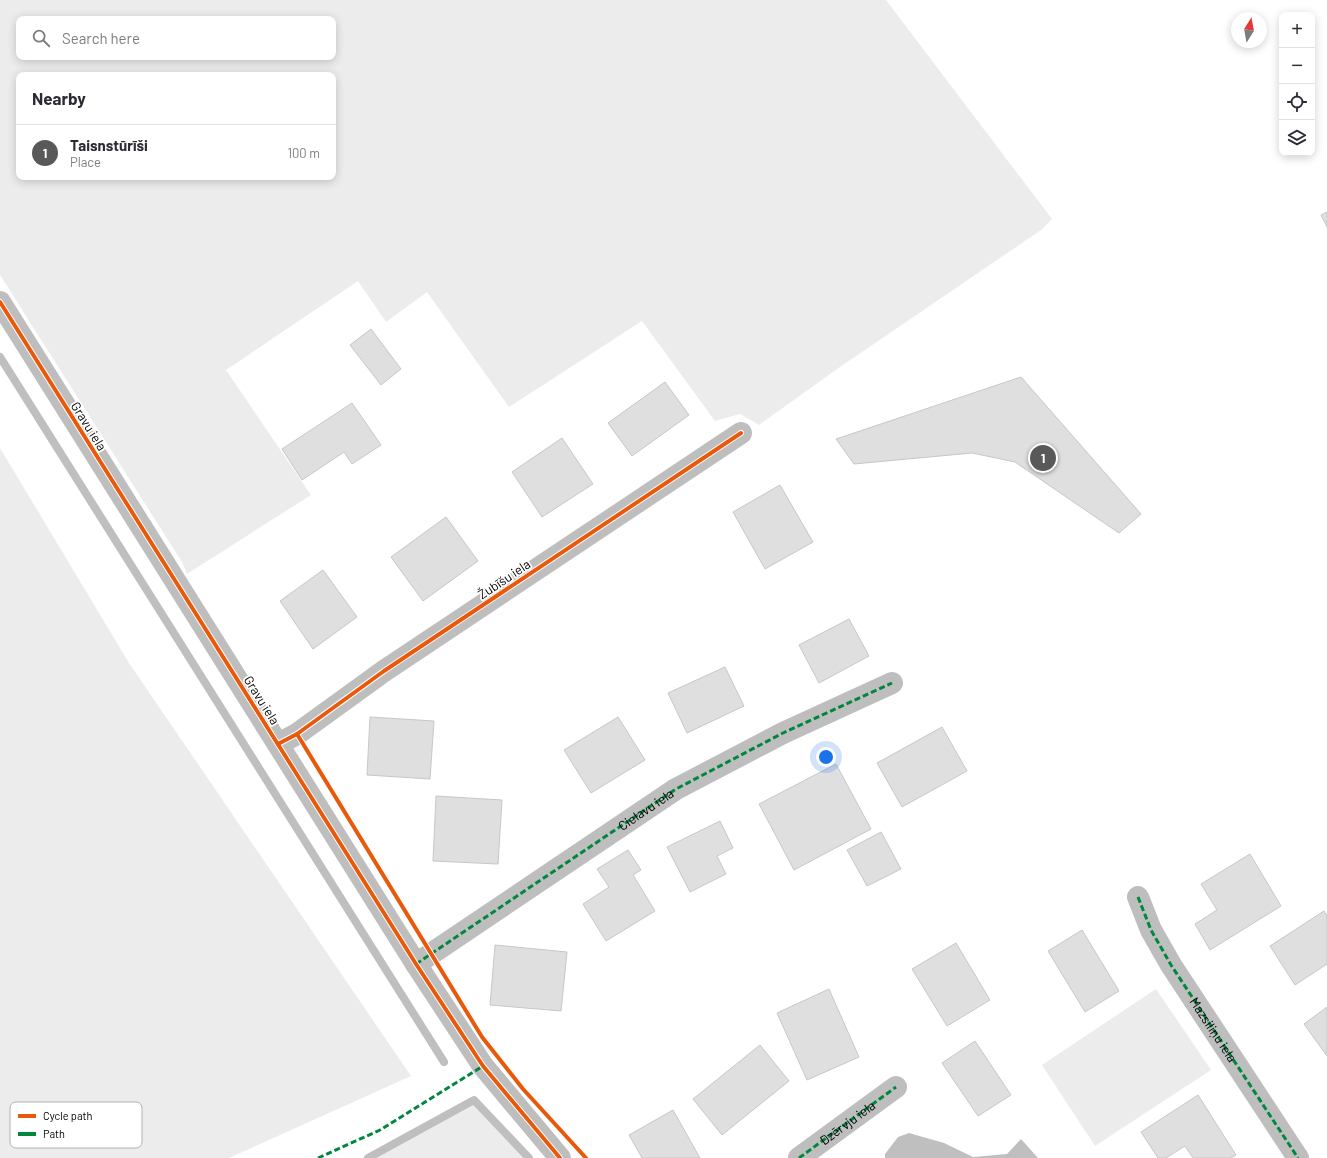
<!DOCTYPE html>
<html lang="en">
<head>
<meta charset="utf-8">
<style>
  body { margin:0; font-family:Barlow,sans-serif; background:#f2f2f3; color:#2b2b33 }
  .controls { position:absolute; right:12px; top:12px; display:grid; overflow:hidden; border-radius:8px; box-shadow:0 2px 10px #0003 }
  .controls button { width:36px; height:36px; display:grid; place-items:center; padding:0; border:0; border-bottom:1px solid #e1e1e2; background:#fff; color:#2b2b33; font:20px sans-serif }
  .compass { position:absolute; left:1231px; top:12px; width:36px; height:36px; border-radius:50%; background:#fff; box-shadow:0 2px 10px #0003; rotate:11deg }
  .you { position:absolute; left:826px; top:757px; width:14px; height:14px; margin:-10px; border:3px solid #fff; border-radius:50%; background:#1a73e8; box-shadow:0 0 0 6px #1a73e833 }
  .badge { display:grid; place-items:center; width:26px; height:26px; border-radius:50%; background:#595959; color:#fff; font-size:13px; font-weight:700 }
  .pin { position:absolute; translate:-50% -50%; border:2px solid #fff; box-shadow:0 1px 4px #0006 }
  .list { margin:0; padding:0; list-style:none }
  h2 { display:flex; justify-content:space-between; align-items:center; height:52px; margin:0; padding:0 16px; font-size:17px }
  h2 small { font-size:13px; font-weight:400; color:#7c7c81 }
  .list li { display:grid; grid-template-columns:26px 1fr auto; gap:12px; align-items:center; box-sizing:border-box; height:56px; padding:0 16px; border-top:1px solid #e1e1e2 }
  .list b { display:block; font-size:15px; white-space:nowrap }
  .list p { margin:0; font-size:13px; white-space:nowrap; color:#7c7c81 }
  .list em { font-size:13px; font-style:normal; color:#7c7c81 }
  .icon { flex:none; width:22px; height:22px; fill:none; stroke:currentColor; stroke-width:2; stroke-linecap:round; stroke-linejoin:round }
  .map { position:relative; flex:none; width:1327px; height:1158px; overflow:hidden }
  .search { position:absolute; background:#fff; box-shadow:0 2px 10px #0003; left:16px; top:16px; width:320px; height:44px; display:flex; align-items:center; gap:10px; box-sizing:border-box; padding:0 14px; border-radius:8px; color:#7c7c81; font-size:15px }
  .panel { position:absolute; background:#fff; box-shadow:0 2px 10px #0003; left:16px; top:72px; width:320px; height:108px; border-radius:8px }
  .map>svg:first-child { display:block }
</style>
</head>
<body>
<div class="map">
<svg width="1327" height="1158" viewBox="0 0 1327 1158">
  <rect width="100%" height="100%" fill="#fff"/>
  <g fill="#ececec" fill-rule="evenodd">
    <path d="M0 0H886L1052 219 1041 230 840 367 759 425 740 414 715 421 642 321 509 407 427 292 386 322 358 281 226 370 311 495 187 574 182 562 0 275ZM19 19H333V57H19ZM19 75H333V177H19Z"/>
    <polygon points="0,448 129,663 411,1076 229,1158 0,1158"/>
    <polygon points="1156,989 1211,1070 1095,1146 1042,1065"/>
    <polygon points="474,1100 529,1158 368,1158 370,1157"/>
  </g>
  <polygon fill="#bfbfbf" points="909,1133 944,1143 973,1157 1007,1154 1021,1139 1038,1158 885,1158 885,1154 898,1137"/>
  <g fill="none" stroke-linecap="round" stroke-linejoin="round">
    <g stroke="#bfbfbf" stroke-width="8">
      <polyline points="0,357 444,1062"/>
      <polyline points="368,1158 474,1100 529,1158"/>
    </g>
  </g>
  <g fill="#dfdfdf" stroke="#c7c7c7">
    <polygon points="1327,212 1327,227 1321,215"/>
    <polygon points="371,329 401,369 381,385 350,345"/>
    <polygon points="1021,377 1141,514 1119,533 1015,462 972,453 854,464 836,439"/>
    <polygon points="665,382 689,415 632,456 608,423"/>
    <polygon points="352,403 381,445 352,464 344,452 302,480 282,449"/>
    <polygon points="562,438 593,484 542,517 512,472"/>
    <polygon points="780,485 813,542 765,569 733,512"/>
    <polygon points="446,517 478,561 423,601 391,557"/>
    <polygon points="323,570 357,617 313,649 280,601"/>
    <polygon points="849,619 869,656 819,683 799,645"/>
    <polygon points="725,667 744,706 687,733 668,693"/>
    <polygon points="370,717 434,721 430,779 367,775"/>
    <polygon points="618,717 645,760 591,793 564,750"/>
    <polygon points="942,727 967,771 902,807 877,763"/>
    <polygon points="836,764 871,829 794,870 759,804"/>
    <polygon points="436,796 502,800 498,864 433,861"/>
    <polygon points="720,821 733,848 717,856 726,874 690,892 667,847"/>
    <polygon points="881,832 901,869 867,886 847,850"/>
    <polygon points="628,850 641,870 633,875 655,911 606,941 583,904 609,887 597,869"/>
    <polygon points="1250,854 1281,906 1210,950 1195,924 1217,910 1201,884"/>
    <polygon points="1324,911 1327,916 1327,964 1295,985 1270,946"/>
    <polygon points="1082,930 1119,991 1085,1012 1048,951"/>
    <polygon points="956,943 990,1000 947,1026 912,969"/>
    <polygon points="495,945 567,952 561,1011 490,1005"/>
    <polygon points="829,989 859,1057 807,1080 777,1013"/>
    <polygon points="1327,1007 1327,1056 1304,1024"/>
    <polygon points="975,1041 1011,1095 978,1116 942,1063"/>
    <polygon points="760,1045 789,1081 722,1135 693,1099"/>
    <polygon points="1198,1095 1236,1155 1231,1158 1193,1158 1185,1146 1166,1158 1158,1158 1141,1132"/>
    <polygon points="673,1110 700,1158 642,1158 629,1135"/>
  </g>
  <g fill="none" stroke-linecap="round" stroke-linejoin="round">
    <g stroke="#bebebe" stroke-width="22">
      <polyline points="0,302 416,964 483,1066 560,1158"/>
      <polyline points="278,744 297,734 384,671 741,433"/>
      <path id="s1" d="M1138 897 1151 930 1171 965 1298 1158"/>
      <path id="s2" d="M416 964 676 789 783 733 892 683"/>
      <path id="s3" d="M799 1158 896 1087"/>
    </g>
    <g stroke="#00873e" stroke-width="3" stroke-dasharray="6 3" stroke-linecap="butt">
      <polyline points="1138,897 1151,930 1171,965 1298,1158"/>
      <polyline points="416,964 676,789 783,733 892,683"/>
      <polyline points="318,1158 380,1130 483,1066"/>
      <polyline points="799,1158 896,1087"/>
    </g>
    <defs>
      <g id="cycleway">
        <polyline points="0,302 416,964 483,1066 560,1158"/>
        <polyline points="297,734 482,1037 523,1089 586,1158"/>
        <polyline points="278,744 297,734 384,671 741,433"/>
      </g>
    </defs>
    <use href="#cycleway" stroke="#fff" stroke-width="6"/>
    <use href="#cycleway" stroke="#e8590c" stroke-width="4"/>
  </g>
  <g text-anchor="middle" stroke-width="3.5" stroke-linejoin="round" paint-order="stroke">
    <g font-size="13" fill="#000" stroke="#fff">
      <text transform="translate(89 426) rotate(58)" y="5">Gravu iela</text>
      <text transform="translate(504 579) rotate(-34)" y="5">Žubīšu iela</text>
      <text transform="translate(262 700) rotate(58)" y="5">Gravu iela</text>
      <text dy="5" stroke="none"><textPath href="#s2" startOffset="277">Cielavu iela</textPath></text>
      <text dy="5" stroke="none"><textPath href="#s1" startOffset="153">Mazsiliņu iela</textPath></text>
      <text dy="5" stroke="none"><textPath href="#s3" startOffset="60">Dzērvju iela</textPath></text>
    </g>
  </g>
  <rect x="10" y="1102" width="132" height="46" rx="6" fill="#fff" stroke="#b2b2b2" stroke-width="1"/>
  <rect x="18" y="1114" width="18" height="4" fill="#e8590c"/>
  <rect x="18" y="1132" width="18" height="4" fill="#00873e"/>
  <g font-size="11" fill="#000">
    <text x="43" y="1120">Cycle path</text>
    <text x="43" y="1138">Path</text>
  </g>
</svg>
<div class="controls">
<button>+</button>
<button>−</button>
<button><svg class="icon" aria-label="locate" viewBox="0 0 24 24"><circle cx="12" cy="12" r="6"/><path d="M12 2v4M12 18v4M2 12h4M18 12h4"/></svg></button>
<button><svg class="icon" aria-label="layers" viewBox="0 0 24 24"><path d="M12 4l9 5-9 5-9-5zM3 14l9 5 9-5"/></svg></button>
</div>
<svg class="compass" viewBox="-18 -18 36 36"><path d="M0-13l5 13h-10z" fill="#e53935"/><path d="M0 13l5-13h-10z" fill="#7c7c81"/></svg>
<div class="you"></div>
<div class="pin badge" style="left:1043px;top:458px">1</div>
<div class="search"><svg class="icon" aria-label="search" viewBox="0 0 24 24"><circle cx="10" cy="10" r="6"/><path d="M15 15l6 6"/></svg>Search here</div>
<section class="panel">
<h2>Nearby<small></small></h2>
<ul class="list">
<li><span class="badge">1</span><div><b>Taisnstūrīši</b><p>Place</p></div><em>100 m</em></li>
</ul>
</section>
</div>
</body>
</html>
